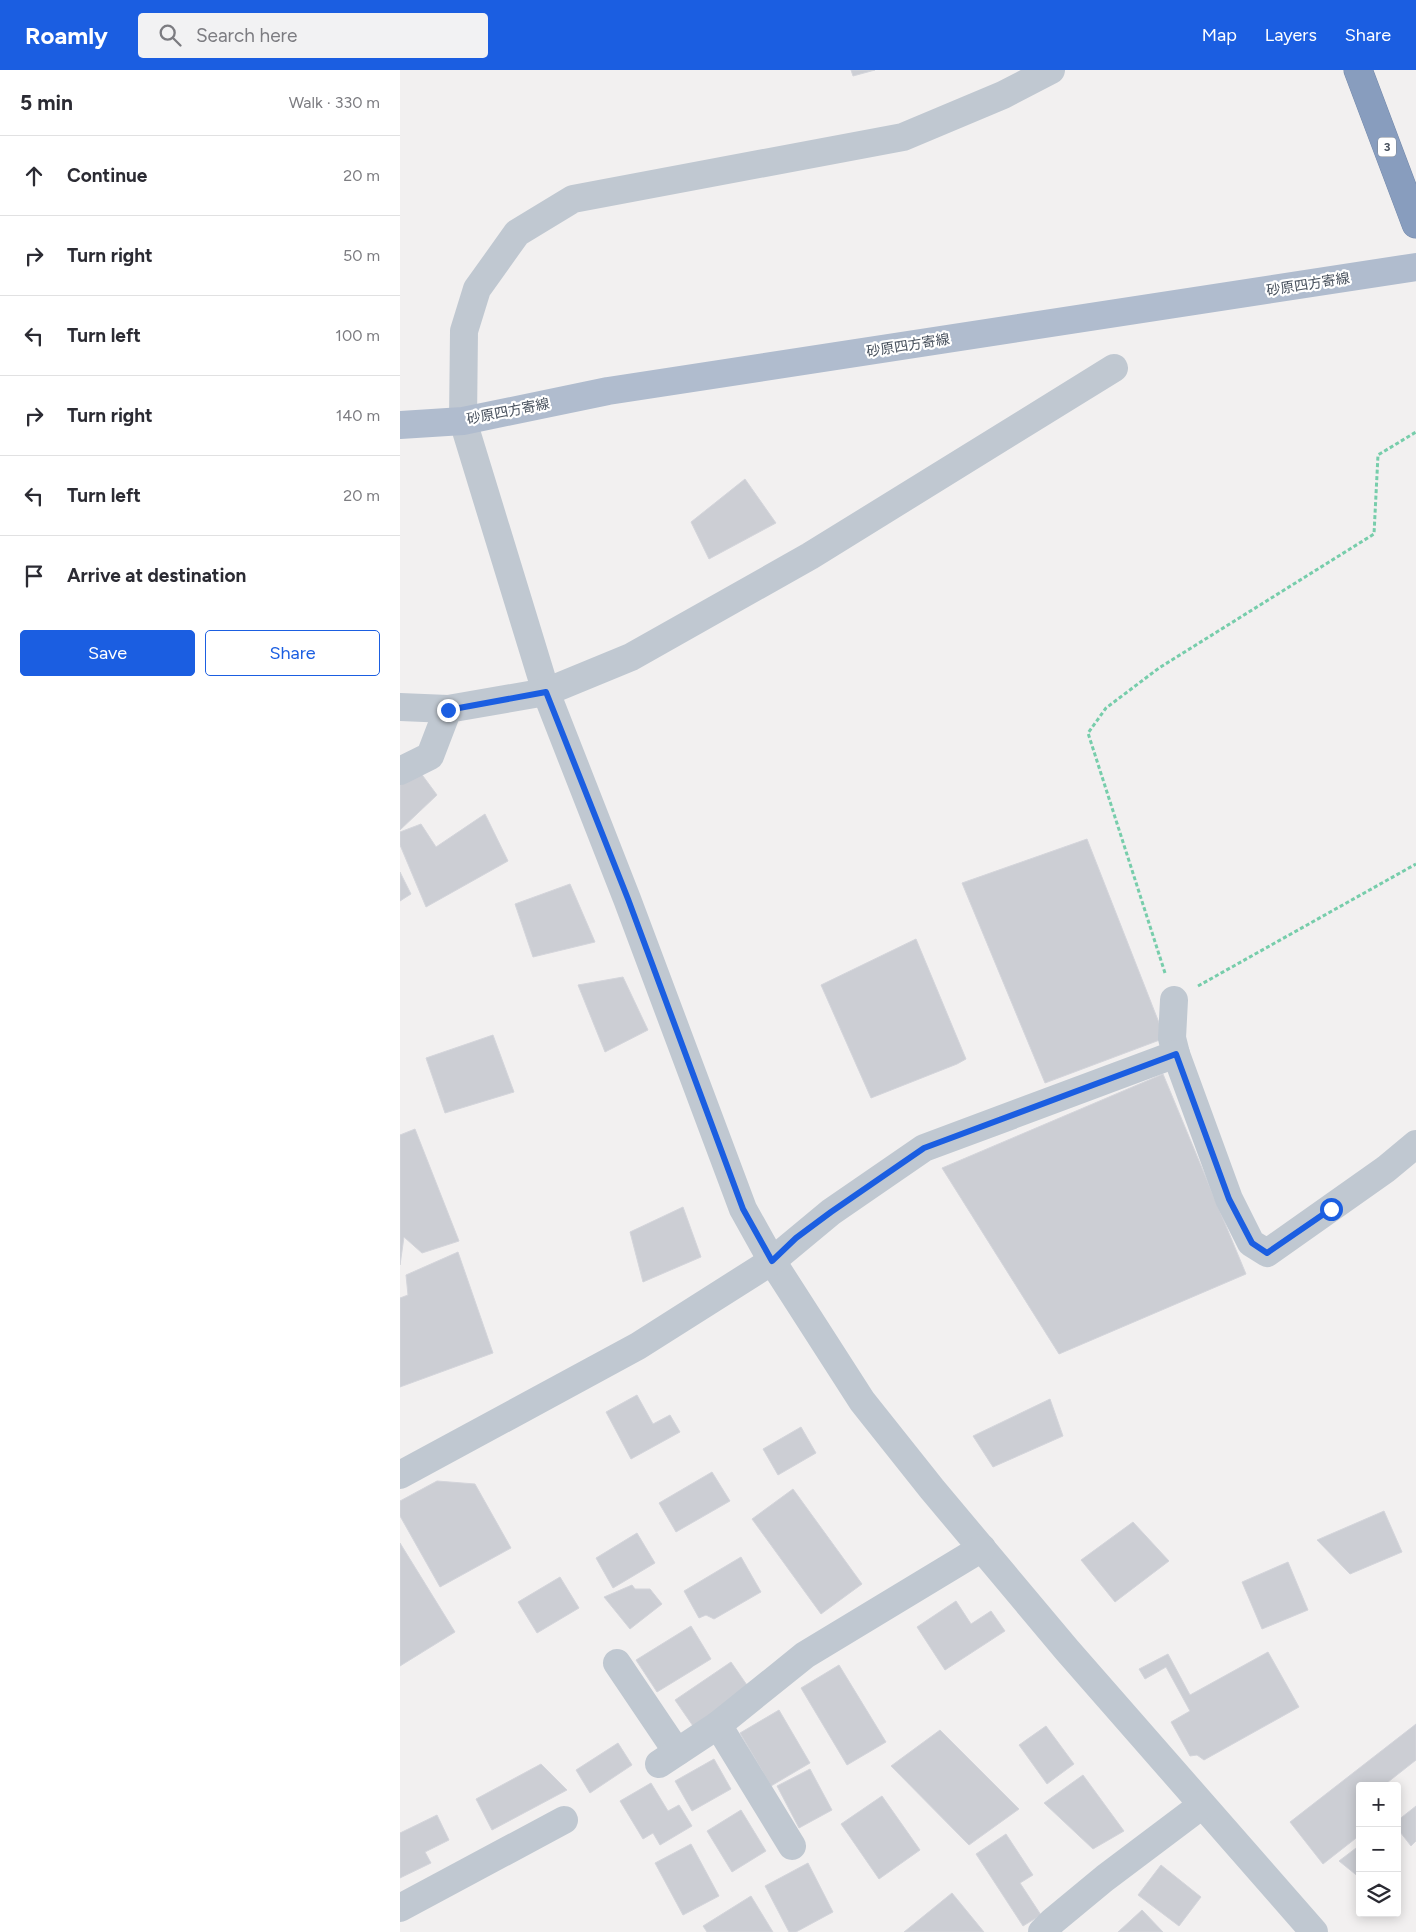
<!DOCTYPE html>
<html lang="en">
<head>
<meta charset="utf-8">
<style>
  body { margin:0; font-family:Figtree,"Noto Sans JP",sans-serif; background:#f2f2f3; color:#2b2b33 }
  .controls { position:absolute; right:15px; bottom:15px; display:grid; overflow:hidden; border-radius:5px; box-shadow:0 2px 12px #0003 }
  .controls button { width:45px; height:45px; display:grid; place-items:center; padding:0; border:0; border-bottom:1px solid #e1e1e2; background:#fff; color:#2b2b33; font:25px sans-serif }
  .stop { position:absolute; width:15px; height:15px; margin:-11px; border:4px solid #1b5ee1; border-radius:50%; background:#fff }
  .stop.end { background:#1b5ee1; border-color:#fff; box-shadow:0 1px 5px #0008 }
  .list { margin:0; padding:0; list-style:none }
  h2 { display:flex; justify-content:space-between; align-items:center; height:65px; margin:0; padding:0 20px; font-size:21px }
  h2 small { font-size:16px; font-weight:400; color:#7c7c81 }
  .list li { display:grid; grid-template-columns:32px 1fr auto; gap:15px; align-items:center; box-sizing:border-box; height:80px; padding:0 20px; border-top:1px solid #e1e1e2 }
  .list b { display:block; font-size:19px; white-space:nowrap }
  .list em { font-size:16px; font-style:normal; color:#7c7c81 }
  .actions { display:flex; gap:10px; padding:15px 20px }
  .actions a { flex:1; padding:11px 0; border:1px solid #1b5ee1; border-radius:5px; text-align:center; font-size:18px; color:#1b5ee1 }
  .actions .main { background:#1b5ee1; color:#fff }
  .icon { flex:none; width:28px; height:28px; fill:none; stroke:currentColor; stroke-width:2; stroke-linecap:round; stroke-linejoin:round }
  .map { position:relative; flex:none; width:1016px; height:1862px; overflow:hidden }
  header { display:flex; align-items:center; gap:30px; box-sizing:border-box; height:70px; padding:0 25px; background:#1b5ee1; color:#fff }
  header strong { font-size:24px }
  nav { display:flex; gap:28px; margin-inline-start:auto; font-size:18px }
  .search { width:350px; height:45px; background:#f2f2f3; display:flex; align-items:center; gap:12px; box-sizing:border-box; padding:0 18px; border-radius:5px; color:#7c7c81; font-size:19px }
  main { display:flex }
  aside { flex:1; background:#fff }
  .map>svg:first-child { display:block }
</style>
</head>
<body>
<header>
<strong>Roamly</strong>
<div class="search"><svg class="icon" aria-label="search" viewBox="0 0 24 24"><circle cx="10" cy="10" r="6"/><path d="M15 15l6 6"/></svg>Search here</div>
<nav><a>Map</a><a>Layers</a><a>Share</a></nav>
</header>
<main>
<aside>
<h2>5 min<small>Walk · 330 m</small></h2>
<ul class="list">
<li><svg class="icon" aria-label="ahead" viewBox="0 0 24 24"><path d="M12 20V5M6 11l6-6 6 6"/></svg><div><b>Continue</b></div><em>20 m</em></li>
<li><svg class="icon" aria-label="right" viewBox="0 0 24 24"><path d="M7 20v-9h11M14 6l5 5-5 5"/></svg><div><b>Turn right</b></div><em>50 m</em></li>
<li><svg class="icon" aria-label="left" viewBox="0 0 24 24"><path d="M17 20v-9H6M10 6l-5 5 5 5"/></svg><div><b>Turn left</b></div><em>100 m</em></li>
<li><svg class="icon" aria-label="right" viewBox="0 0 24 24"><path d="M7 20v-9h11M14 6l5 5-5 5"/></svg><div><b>Turn right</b></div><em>140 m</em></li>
<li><svg class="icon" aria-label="left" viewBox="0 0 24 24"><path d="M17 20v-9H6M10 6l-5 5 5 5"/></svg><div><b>Turn left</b></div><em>20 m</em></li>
<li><svg class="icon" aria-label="arrive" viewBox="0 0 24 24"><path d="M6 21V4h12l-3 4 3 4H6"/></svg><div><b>Arrive at destination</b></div></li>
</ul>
<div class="actions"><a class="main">Save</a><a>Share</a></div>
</aside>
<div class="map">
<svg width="1016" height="1862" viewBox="0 0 1016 1862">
  <rect width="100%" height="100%" fill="#f2f0f0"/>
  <g fill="#ccced4" stroke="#d4d5db">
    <polygon points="451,0 475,0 453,6"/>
    <polygon points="345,409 376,453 309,489 291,452"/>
    <polygon points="20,702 37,725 0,760 0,715"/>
    <polygon points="85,744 108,791 26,837 0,775 0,762 21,754 36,777"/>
    <polygon points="687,769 765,968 645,1013 562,813"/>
    <polygon points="0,802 11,824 0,831"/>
    <polygon points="170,814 195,872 133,887 115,834"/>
    <polygon points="516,869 566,989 557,994 471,1028 421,915"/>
    <polygon points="223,907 248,960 205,982 178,915"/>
    <polygon points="93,965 114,1022 45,1043 26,988"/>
    <polygon points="763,1004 846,1204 659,1284 542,1098"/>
    <polygon points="15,1059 59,1171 22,1183 4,1167 0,1195 0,1065"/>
    <polygon points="283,1137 301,1187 243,1212 230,1162"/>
    <polygon points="58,1182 93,1283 0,1317 0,1228 8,1225 6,1205"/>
    <polygon points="237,1325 253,1354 270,1345 280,1362 231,1389 206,1342"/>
    <polygon points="650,1329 663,1366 593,1397 573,1366"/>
    <polygon points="401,1357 416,1383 378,1405 363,1379"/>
    <polygon points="312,1402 330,1431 276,1462 259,1433"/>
    <polygon points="37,1411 75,1414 111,1478 40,1517 0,1446 0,1431"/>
    <polygon points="393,1419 462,1514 421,1544 352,1449"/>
    <polygon points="984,1441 1002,1482 950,1504 917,1470"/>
    <polygon points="733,1452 769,1491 715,1532 681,1490"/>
    <polygon points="237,1463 255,1493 213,1518 196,1488"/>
    <polygon points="0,1473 55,1562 0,1596"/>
    <polygon points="341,1487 361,1522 314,1549 306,1545 299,1548 284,1521"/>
    <polygon points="888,1492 908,1540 862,1559 842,1512"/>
    <polygon points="160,1507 179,1538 137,1563 118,1532"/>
    <polygon points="232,1515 235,1519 250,1519 262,1534 230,1559 204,1527"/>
    <polygon points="556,1531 571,1554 591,1541 605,1561 545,1600 517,1557"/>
    <polygon points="291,1556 311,1589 257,1622 236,1590"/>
    <polygon points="868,1582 899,1637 804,1690 797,1685 790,1686 771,1652 790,1641 766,1597 745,1609 739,1599 768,1584 790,1625"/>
    <polygon points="331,1592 349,1618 293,1656 275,1630"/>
    <polygon points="439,1595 486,1672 447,1695 401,1618"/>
    <polygon points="379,1640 410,1693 371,1716 340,1663"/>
    <polygon points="1016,1654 1016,1690 983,1716 960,1716 960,1765 923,1794 890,1752"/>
    <polygon points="646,1656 674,1694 647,1714 619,1675"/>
    <polygon points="540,1660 619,1739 569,1775 491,1696"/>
    <polygon points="218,1673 232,1695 190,1723 176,1700"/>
    <polygon points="314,1689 331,1719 292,1741 275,1711"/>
    <polygon points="141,1694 167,1720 92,1760 76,1729"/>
    <polygon points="410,1699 432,1740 399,1758 377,1716"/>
    <polygon points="683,1705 724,1761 693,1779 644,1733"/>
    <polygon points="251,1713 268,1741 279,1735 292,1756 260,1775 253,1763 243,1769 220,1731"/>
    <polygon points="482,1726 520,1780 479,1809 441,1754"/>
    <polygon points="1016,1736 1016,1771 1011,1776 997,1758 997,1751"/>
    <polygon points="341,1740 366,1781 332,1802 307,1761"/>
    <polygon points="37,1745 49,1770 25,1782 31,1793 0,1808 0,1763"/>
    <polygon points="606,1764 633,1805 620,1813 641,1845 623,1856 576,1784"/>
    <polygon points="291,1774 319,1826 283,1845 255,1793"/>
    <polygon points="960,1775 960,1808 939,1791"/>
    <polygon points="408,1793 433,1842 396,1862 389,1862 365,1816"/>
    <polygon points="761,1795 801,1827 779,1856 738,1825"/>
    <polygon points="552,1823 584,1862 504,1862"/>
    <polygon points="351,1826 373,1862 307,1862 303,1856"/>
    <polygon points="742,1840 763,1862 718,1862"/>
  </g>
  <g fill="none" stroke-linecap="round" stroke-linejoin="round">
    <defs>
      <polyline id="highway" points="958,0 1016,154"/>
    </defs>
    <use href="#highway" stroke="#7388aa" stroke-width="29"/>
    <g stroke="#77cdab" stroke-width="3" stroke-dasharray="4 2.5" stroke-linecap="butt">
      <polyline points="765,903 688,663 706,638 759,598 974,464 978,385 1016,362"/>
      <polyline points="798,916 1016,794"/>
    </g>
    <g stroke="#c0c8d1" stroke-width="28">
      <polyline points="651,0 603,25 503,67 173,129 117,163 77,219 64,261 63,351 146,622 227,829 343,1139 372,1191 462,1331 532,1419 667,1580 914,1862"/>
      <polyline points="0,637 48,639"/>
      <polyline points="0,701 30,686 48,639 146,622 231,587 410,486 714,298"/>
      <polyline points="774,930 772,968 776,984 829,1129 851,1173 867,1183 986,1099 1016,1074"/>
      <polyline points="0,1405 238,1276 372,1191 431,1142 524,1078 776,984"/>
      <polyline points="217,1593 277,1682"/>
      <polyline points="318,1655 392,1776"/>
      <polyline points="259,1694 318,1655 405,1585 582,1478"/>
      <polyline points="0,1838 164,1750"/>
      <polyline points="642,1862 653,1851 705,1808 802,1735"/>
    </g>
    <polyline stroke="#b0bcce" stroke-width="28" points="0,355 63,351 208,321 1016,197"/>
    <use href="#highway" stroke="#889dbe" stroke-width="28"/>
  </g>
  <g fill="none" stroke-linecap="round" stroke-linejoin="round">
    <polyline stroke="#1b5ee1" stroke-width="6" points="48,640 146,622 228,829 343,1139 372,1191 396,1168 431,1142 524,1078 776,984 829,1129 852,1173 867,1183 931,1139"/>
  </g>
  <g text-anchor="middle" stroke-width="4.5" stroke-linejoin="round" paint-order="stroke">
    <rect fill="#fff" stroke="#7f858e" stroke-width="1" x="978" y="67.5" width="18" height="19" rx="4"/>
    <g font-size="12" font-weight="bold" fill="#48515d">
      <text x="987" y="81">3</text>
    </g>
    <g font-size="14" fill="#48515d" stroke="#fff">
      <text transform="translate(908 214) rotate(-9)" y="5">砂原四方寄線</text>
      <text transform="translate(508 275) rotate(-9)" y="5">砂原四方寄線</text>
      <text transform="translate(108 341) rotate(-11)" y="5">砂原四方寄線</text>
    </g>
  </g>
</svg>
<div class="controls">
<button>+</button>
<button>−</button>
<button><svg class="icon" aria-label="layers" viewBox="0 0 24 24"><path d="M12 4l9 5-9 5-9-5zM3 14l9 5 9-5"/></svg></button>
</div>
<div class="stop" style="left:931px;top:1139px"></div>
<div class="stop end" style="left:48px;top:640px"></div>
</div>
</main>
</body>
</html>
